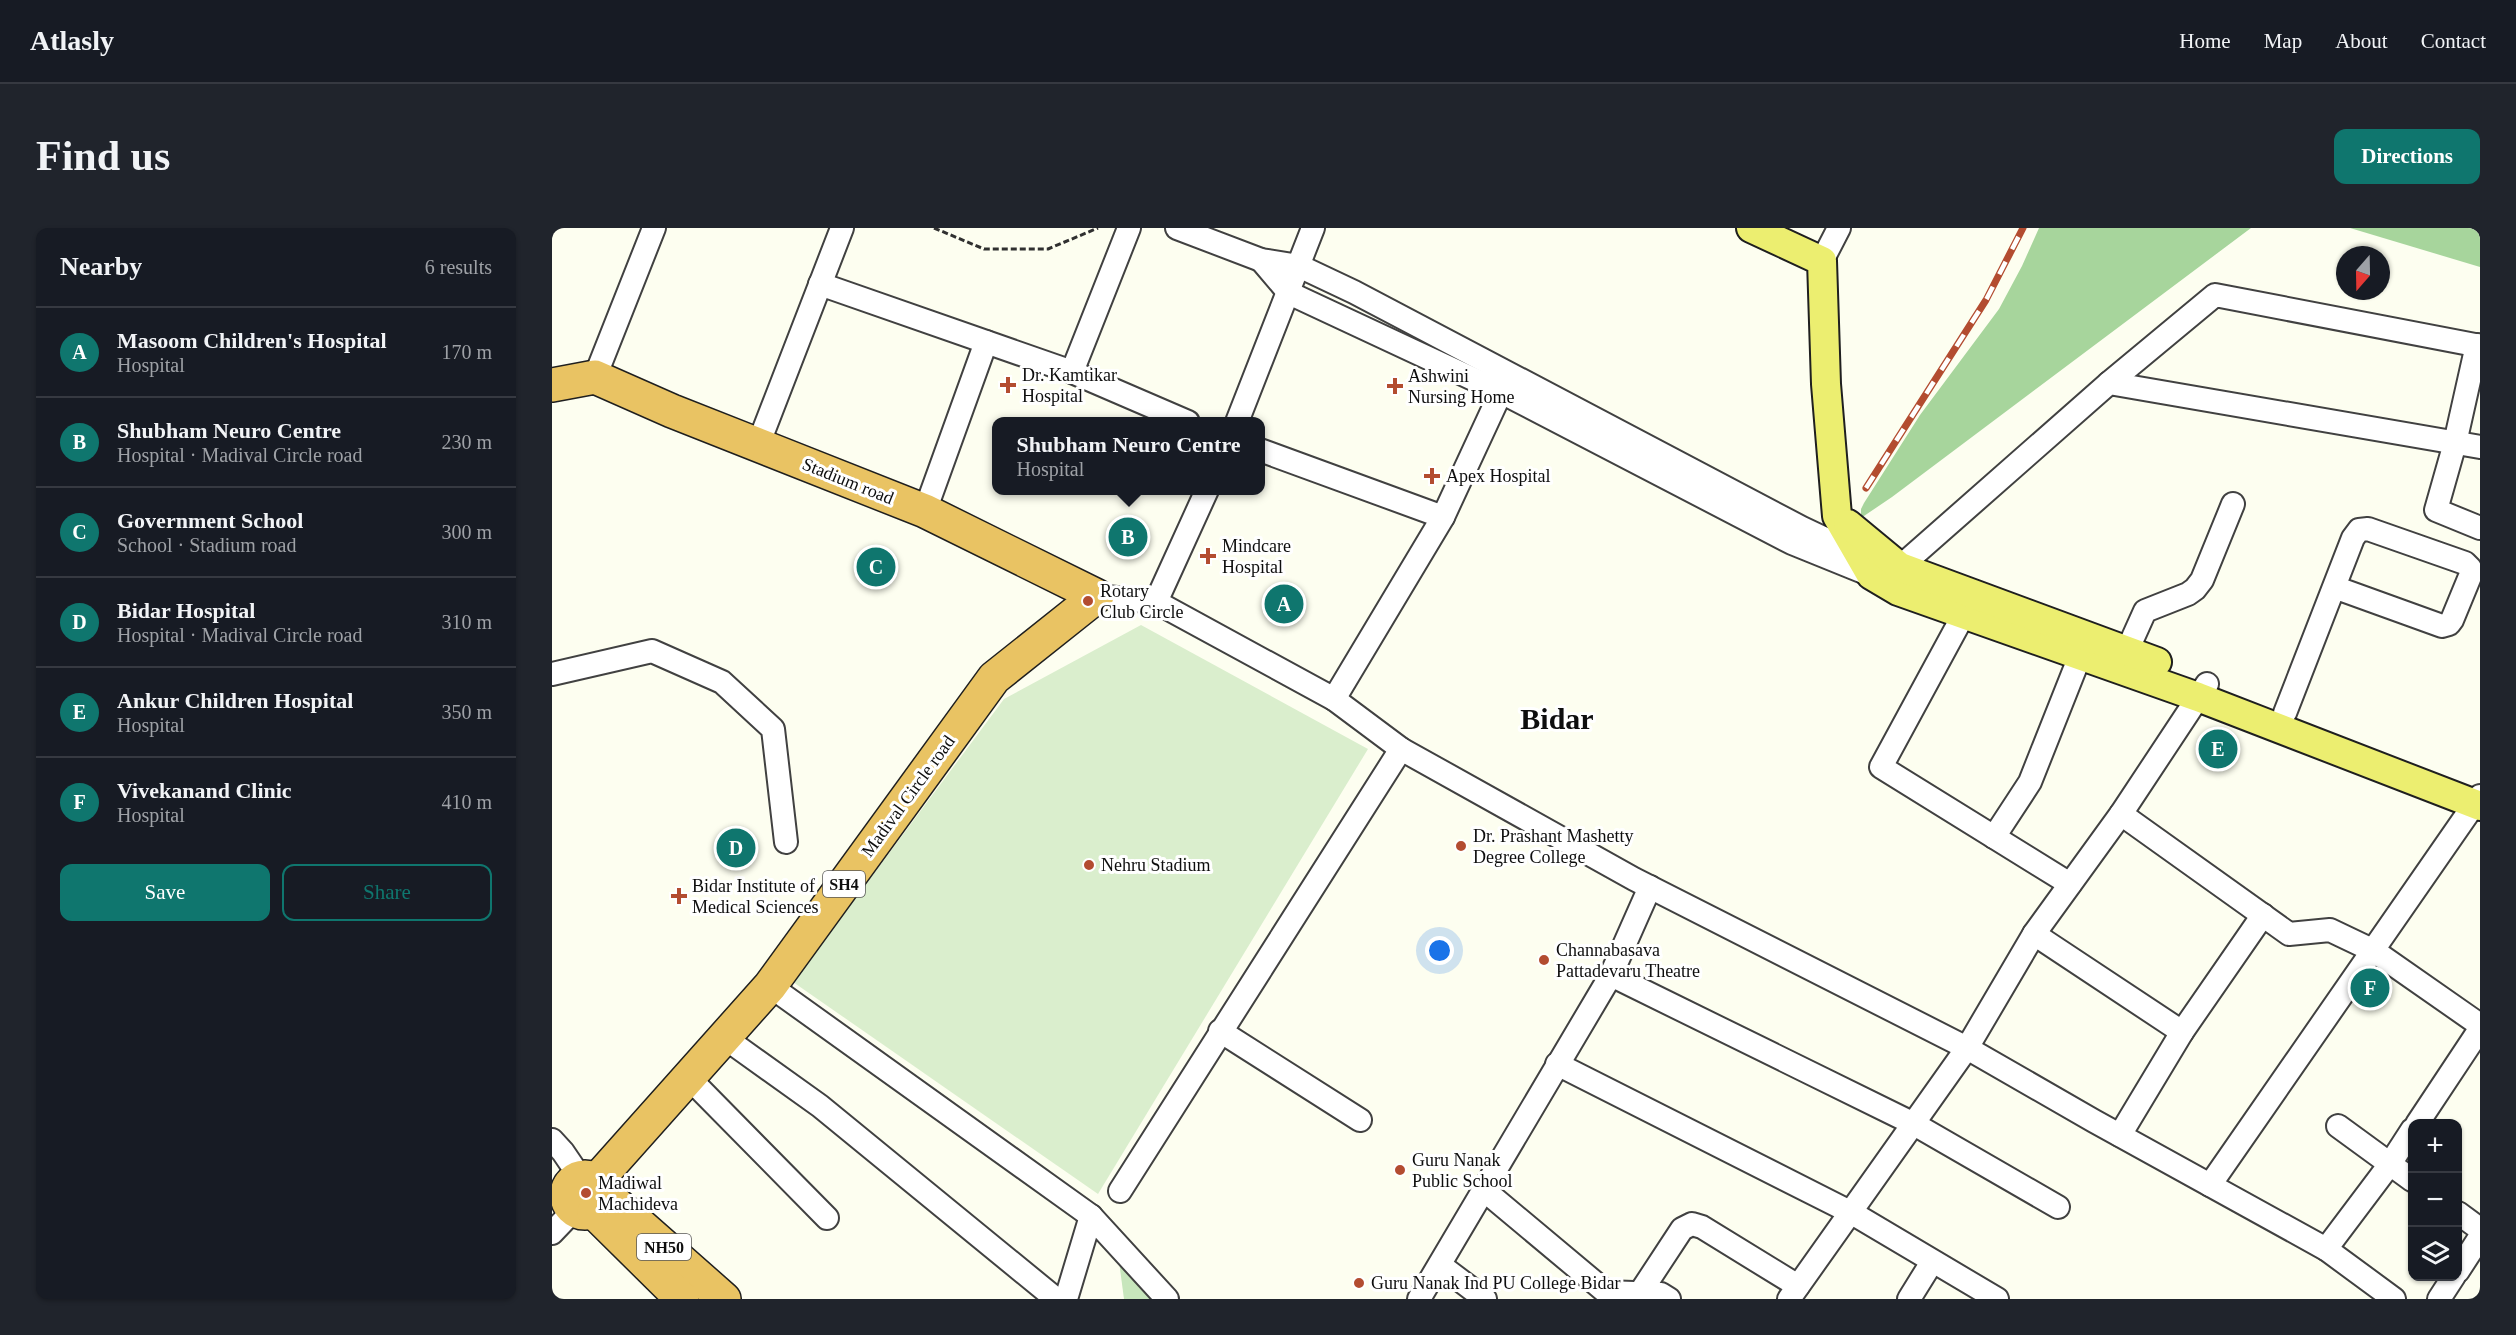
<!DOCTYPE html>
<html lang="en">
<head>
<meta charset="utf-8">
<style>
  body { margin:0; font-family:Georgia,serif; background:#20242c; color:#f1f3f6 }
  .controls { position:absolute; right:18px; bottom:18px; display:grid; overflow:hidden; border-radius:12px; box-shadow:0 2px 4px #0004 }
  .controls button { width:54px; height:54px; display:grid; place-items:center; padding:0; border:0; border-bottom:2px solid #363941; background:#171b24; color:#f1f3f6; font:30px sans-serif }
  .compass { position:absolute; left:1784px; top:18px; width:54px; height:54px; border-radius:50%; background:#171b24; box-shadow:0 2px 4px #0004; rotate:200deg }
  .you { position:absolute; left:888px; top:723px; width:21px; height:21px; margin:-15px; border:4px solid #fff; border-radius:50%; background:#1a73e8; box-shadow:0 0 0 9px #1a73e833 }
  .badge { display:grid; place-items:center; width:39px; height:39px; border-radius:50%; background:#0f766e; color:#fff; font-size:20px; font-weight:700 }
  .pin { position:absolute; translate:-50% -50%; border:3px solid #fff; box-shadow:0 2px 6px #0006 }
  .popup { position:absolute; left:440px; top:189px; width:273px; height:78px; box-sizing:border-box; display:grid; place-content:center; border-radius:12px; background:#171b24; filter:drop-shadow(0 2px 4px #0005); font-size:20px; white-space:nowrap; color:#9ea1a6 }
  .popup b { font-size:22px; color:#f1f3f6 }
  .popup::after { content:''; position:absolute; left:50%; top:100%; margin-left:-12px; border:12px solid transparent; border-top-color:#171b24 }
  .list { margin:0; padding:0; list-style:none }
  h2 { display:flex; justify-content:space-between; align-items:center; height:78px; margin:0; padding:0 24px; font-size:26px }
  h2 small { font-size:20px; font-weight:400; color:#9ea1a6 }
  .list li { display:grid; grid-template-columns:39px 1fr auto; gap:18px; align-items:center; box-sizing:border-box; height:90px; padding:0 24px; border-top:2px solid #363941 }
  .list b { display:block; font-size:22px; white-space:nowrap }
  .list p { margin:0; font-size:20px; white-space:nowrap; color:#9ea1a6 }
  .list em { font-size:20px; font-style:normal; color:#9ea1a6 }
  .actions { display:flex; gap:12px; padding:18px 24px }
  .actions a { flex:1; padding:14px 0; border:2px solid #0f766e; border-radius:12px; text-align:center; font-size:21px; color:#0f766e }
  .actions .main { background:#0f766e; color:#fff }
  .icon { flex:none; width:33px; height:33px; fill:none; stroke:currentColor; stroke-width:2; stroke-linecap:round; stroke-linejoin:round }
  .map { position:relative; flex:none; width:1928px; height:1071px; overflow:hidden; border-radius:12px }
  header { display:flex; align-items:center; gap:36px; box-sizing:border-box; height:84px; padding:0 30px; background:#171b24; border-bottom:2px solid #363941 }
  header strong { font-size:28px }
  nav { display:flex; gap:33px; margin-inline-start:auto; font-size:21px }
  .intro { display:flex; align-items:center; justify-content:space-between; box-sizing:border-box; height:144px; padding:0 36px }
  h1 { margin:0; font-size:42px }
  .button { padding:15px 27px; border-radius:12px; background:#0f766e; color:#fff; font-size:21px; font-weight:700 }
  main { display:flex; gap:36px; padding:0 36px }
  aside { flex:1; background:#171b24; border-radius:12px; box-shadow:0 2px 4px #0004 }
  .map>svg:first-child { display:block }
</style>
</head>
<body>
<header>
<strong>Atlasly</strong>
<nav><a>Home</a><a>Map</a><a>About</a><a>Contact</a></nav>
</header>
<div class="intro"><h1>Find us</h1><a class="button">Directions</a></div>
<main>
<aside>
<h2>Nearby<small>6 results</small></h2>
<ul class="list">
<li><span class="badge">A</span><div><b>Masoom Children's Hospital</b><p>Hospital</p></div><em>170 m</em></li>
<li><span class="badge">B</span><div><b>Shubham Neuro Centre</b><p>Hospital · Madival Circle road</p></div><em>230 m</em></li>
<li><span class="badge">C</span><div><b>Government School</b><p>School · Stadium road</p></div><em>300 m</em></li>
<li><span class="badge">D</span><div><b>Bidar Hospital</b><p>Hospital · Madival Circle road</p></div><em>310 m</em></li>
<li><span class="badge">E</span><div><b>Ankur Children Hospital</b><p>Hospital</p></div><em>350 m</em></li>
<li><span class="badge">F</span><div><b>Vivekanand Clinic</b><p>Hospital</p></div><em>410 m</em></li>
</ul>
<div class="actions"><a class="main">Save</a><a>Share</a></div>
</aside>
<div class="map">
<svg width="1928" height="1071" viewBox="0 0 1928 1071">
  <rect width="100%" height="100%" fill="#fdfef0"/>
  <polygon fill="#c7e6bc" points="566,1026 624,1071 572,1071"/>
  <g fill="#a7d59c">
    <polygon points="1487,0 1699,0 1340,269 1309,290 1309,281 1312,275 1368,187 1447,81 1470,38"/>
    <polygon points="1798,0 1928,0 1928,39"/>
  </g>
  <polygon fill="#daeecd" points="589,397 816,521 546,966 241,754 452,471"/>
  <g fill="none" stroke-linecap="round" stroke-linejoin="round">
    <defs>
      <g id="minor">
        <polyline points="625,0 709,32 747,38 802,64 1250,300 1307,327 1313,325"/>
        <polyline points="709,32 737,65 949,164 1240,315 1319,347 1348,339 1557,155 1928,219"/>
        <polyline points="1270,33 1287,0"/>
        <polyline points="268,56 520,144 636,194"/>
        <polyline points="1925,117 1903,215 1884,282 1928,300"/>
        <polyline points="520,144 577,0"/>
        <polyline points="43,149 102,0"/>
        <polyline points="1557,155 1663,67 1928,118"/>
        <polyline points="685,194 761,0"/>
        <polyline points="206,217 290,0"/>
        <polyline points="708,222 891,289"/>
        <polyline points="373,283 434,114"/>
        <polyline points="545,368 604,374 782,471 891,289 949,164"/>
        <polyline points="604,374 655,262"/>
        <polyline points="1412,386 1329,539 1518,656"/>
        <polyline points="1575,423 1593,383 1636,366 1643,361 1650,352 1681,276"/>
        <polyline points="0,446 100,423 170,454 221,501 234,614"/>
        <polyline points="782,471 849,521 1082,651 1415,820 1542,893 1774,1021 1838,936 1860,902"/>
        <polyline points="1733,485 1801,310 1807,302 1816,301 1913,335 1918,340 1919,346 1900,392 1897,396 1890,398 1782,359"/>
        <polyline points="1569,586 1737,706 1778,702 1822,723 1928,797"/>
        <polyline points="1442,609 1478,554 1528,428"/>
        <polyline points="1482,706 1630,804 1568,907"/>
        <polyline points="1059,747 1362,896 1506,979"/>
        <polyline points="218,758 539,988 615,1071"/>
        <polyline points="668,803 808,892"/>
        <polyline points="1630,804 1711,687"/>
        <polyline points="173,810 268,878 504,1071"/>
        <polyline points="1005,836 1300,985 1445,1071"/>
        <polyline points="137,850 275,990"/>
        <polyline points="1865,896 1928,801"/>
        <polyline points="1786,898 1860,952"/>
        <polyline points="0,912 11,924 28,949"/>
        <polyline points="1658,957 1928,568"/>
        <polyline points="932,962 1054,1064 1109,1066 1117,1071"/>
        <polyline points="568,963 849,521"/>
        <polyline points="1906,985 1928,1001"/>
        <polyline points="0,1005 22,982"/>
        <polyline points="1774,1021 1842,1071"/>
        <polyline points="888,1037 933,1071"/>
        <polyline points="1906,1043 1928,1009"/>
        <polyline points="514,1071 539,988"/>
        <polyline points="867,1071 1059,747 1098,659"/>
        <polyline points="1084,1071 1130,1001 1140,996 1150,999 1246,1058"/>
        <polyline points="1237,1071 1415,820 1482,706 1569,586 1655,456"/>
        <polyline points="1357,1071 1380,1034"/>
        <polyline points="1887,1071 1902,1048"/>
      </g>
      <g id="major">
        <polyline points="1199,0 1270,33 1274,156 1285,288 1319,347 1346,363 1646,469 1928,578"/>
        <polyline points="1296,296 1348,339 1605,434"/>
      </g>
      <g id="highway">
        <polyline points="0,157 43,149 120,183 373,283 545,368 442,450 218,758 45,952"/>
        <circle cx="33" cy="967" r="18"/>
        <polyline points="53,966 172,1071"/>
        <polyline points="42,984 130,1071"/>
      </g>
    </defs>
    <use href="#minor" stroke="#414141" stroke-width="26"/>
    <use href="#major" stroke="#1f1f1f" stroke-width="32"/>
    <use href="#highway" stroke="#1f1f1f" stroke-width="36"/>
    <polyline stroke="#303030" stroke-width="3" stroke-dasharray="6 3" stroke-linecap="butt" points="382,0 432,21 496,21 546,0"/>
    <use href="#minor" stroke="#fff" stroke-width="22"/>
    <use href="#major" stroke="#ecee70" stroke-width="28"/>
    <use href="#highway" stroke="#e9c363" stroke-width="33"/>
    <defs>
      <polyline id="rail" points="1314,260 1434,72 1471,0"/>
    </defs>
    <use href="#rail" stroke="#b34c30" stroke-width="7"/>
    <use href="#rail" stroke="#fff" stroke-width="4.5" stroke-dasharray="14" stroke-linecap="butt"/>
  </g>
  <g fill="#b34c30" stroke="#fff" stroke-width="2">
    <path d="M453 148h6v6h6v6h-6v6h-6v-6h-6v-6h6z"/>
    <path d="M840 149h6v6h6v6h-6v6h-6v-6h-6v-6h6z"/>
    <path d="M877 239h6v6h6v6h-6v6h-6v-6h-6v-6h6z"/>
    <path d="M653 319h6v6h6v6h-6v6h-6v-6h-6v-6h6z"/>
    <circle cx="536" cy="373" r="6"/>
    <circle cx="909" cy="618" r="6"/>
    <circle cx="537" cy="637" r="6"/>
    <path d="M124 659h6v6h6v6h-6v6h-6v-6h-6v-6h6z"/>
    <circle cx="992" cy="732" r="6"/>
    <circle cx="848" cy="942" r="6"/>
    <circle cx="34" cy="965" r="6"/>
    <circle cx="807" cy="1055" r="6"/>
  </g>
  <g text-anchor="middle" stroke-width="6" stroke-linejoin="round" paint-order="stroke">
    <g fill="#fff" stroke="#565656" stroke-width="1.5">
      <rect x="271" y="643" width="42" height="26" rx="4.5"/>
      <rect x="85" y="1006" width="54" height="26" rx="4.5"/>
    </g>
    <g font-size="16" font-weight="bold" fill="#0e0e0e">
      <text x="292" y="662">SH4</text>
      <text x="112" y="1025">NH50</text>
    </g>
    <g font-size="18" fill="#0e0e0e" stroke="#fff" text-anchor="start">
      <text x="470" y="153">Dr. Kamtikar<tspan x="470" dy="21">Hospital</tspan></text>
      <text x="856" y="154">Ashwini<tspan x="856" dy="21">Nursing Home</tspan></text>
      <text x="894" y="254">Apex Hospital</text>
      <text x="670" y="324">Mindcare<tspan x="670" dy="21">Hospital</tspan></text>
      <text x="548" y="369">Rotary<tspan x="548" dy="21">Club Circle</tspan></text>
      <text x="921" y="614">Dr. Prashant Mashetty<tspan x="921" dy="21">Degree College</tspan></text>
      <text x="549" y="643">Nehru Stadium</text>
      <text x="140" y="664">Bidar Institute of<tspan x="140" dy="21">Medical Sciences</tspan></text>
      <text x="1004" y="728">Channabasava<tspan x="1004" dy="21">Pattadevaru Theatre</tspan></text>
      <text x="860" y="938">Guru Nanak<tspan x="860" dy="21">Public School</tspan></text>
      <text x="46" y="961">Madiwal<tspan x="46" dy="21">Machideva</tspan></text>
      <text x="819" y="1061">Guru Nanak Ind PU College Bidar</text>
    </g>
    <g font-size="18" fill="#0e0e0e" stroke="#fff">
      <text transform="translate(296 253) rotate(22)" y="6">Stadium road</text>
      <text transform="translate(356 568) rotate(-54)" y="6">Madival Circle road</text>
    </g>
    <g font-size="30" font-weight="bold" fill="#0e0e0e" stroke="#fff">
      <text x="1005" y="501">Bidar</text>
    </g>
  </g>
</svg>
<div class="controls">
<button>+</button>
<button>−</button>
<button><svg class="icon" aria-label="layers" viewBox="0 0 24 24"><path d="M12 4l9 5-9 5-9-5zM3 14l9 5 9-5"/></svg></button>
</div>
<svg class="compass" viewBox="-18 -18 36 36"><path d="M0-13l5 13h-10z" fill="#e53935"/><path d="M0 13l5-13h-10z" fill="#9ea1a6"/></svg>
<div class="you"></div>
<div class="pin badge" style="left:732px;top:376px">A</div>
<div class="pin badge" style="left:576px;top:309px">B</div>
<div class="popup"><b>Shubham Neuro Centre</b>Hospital</div>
<div class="pin badge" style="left:324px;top:339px">C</div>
<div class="pin badge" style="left:184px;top:620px">D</div>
<div class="pin badge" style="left:1666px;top:521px">E</div>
<div class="pin badge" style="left:1818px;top:760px">F</div>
</div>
</main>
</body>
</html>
